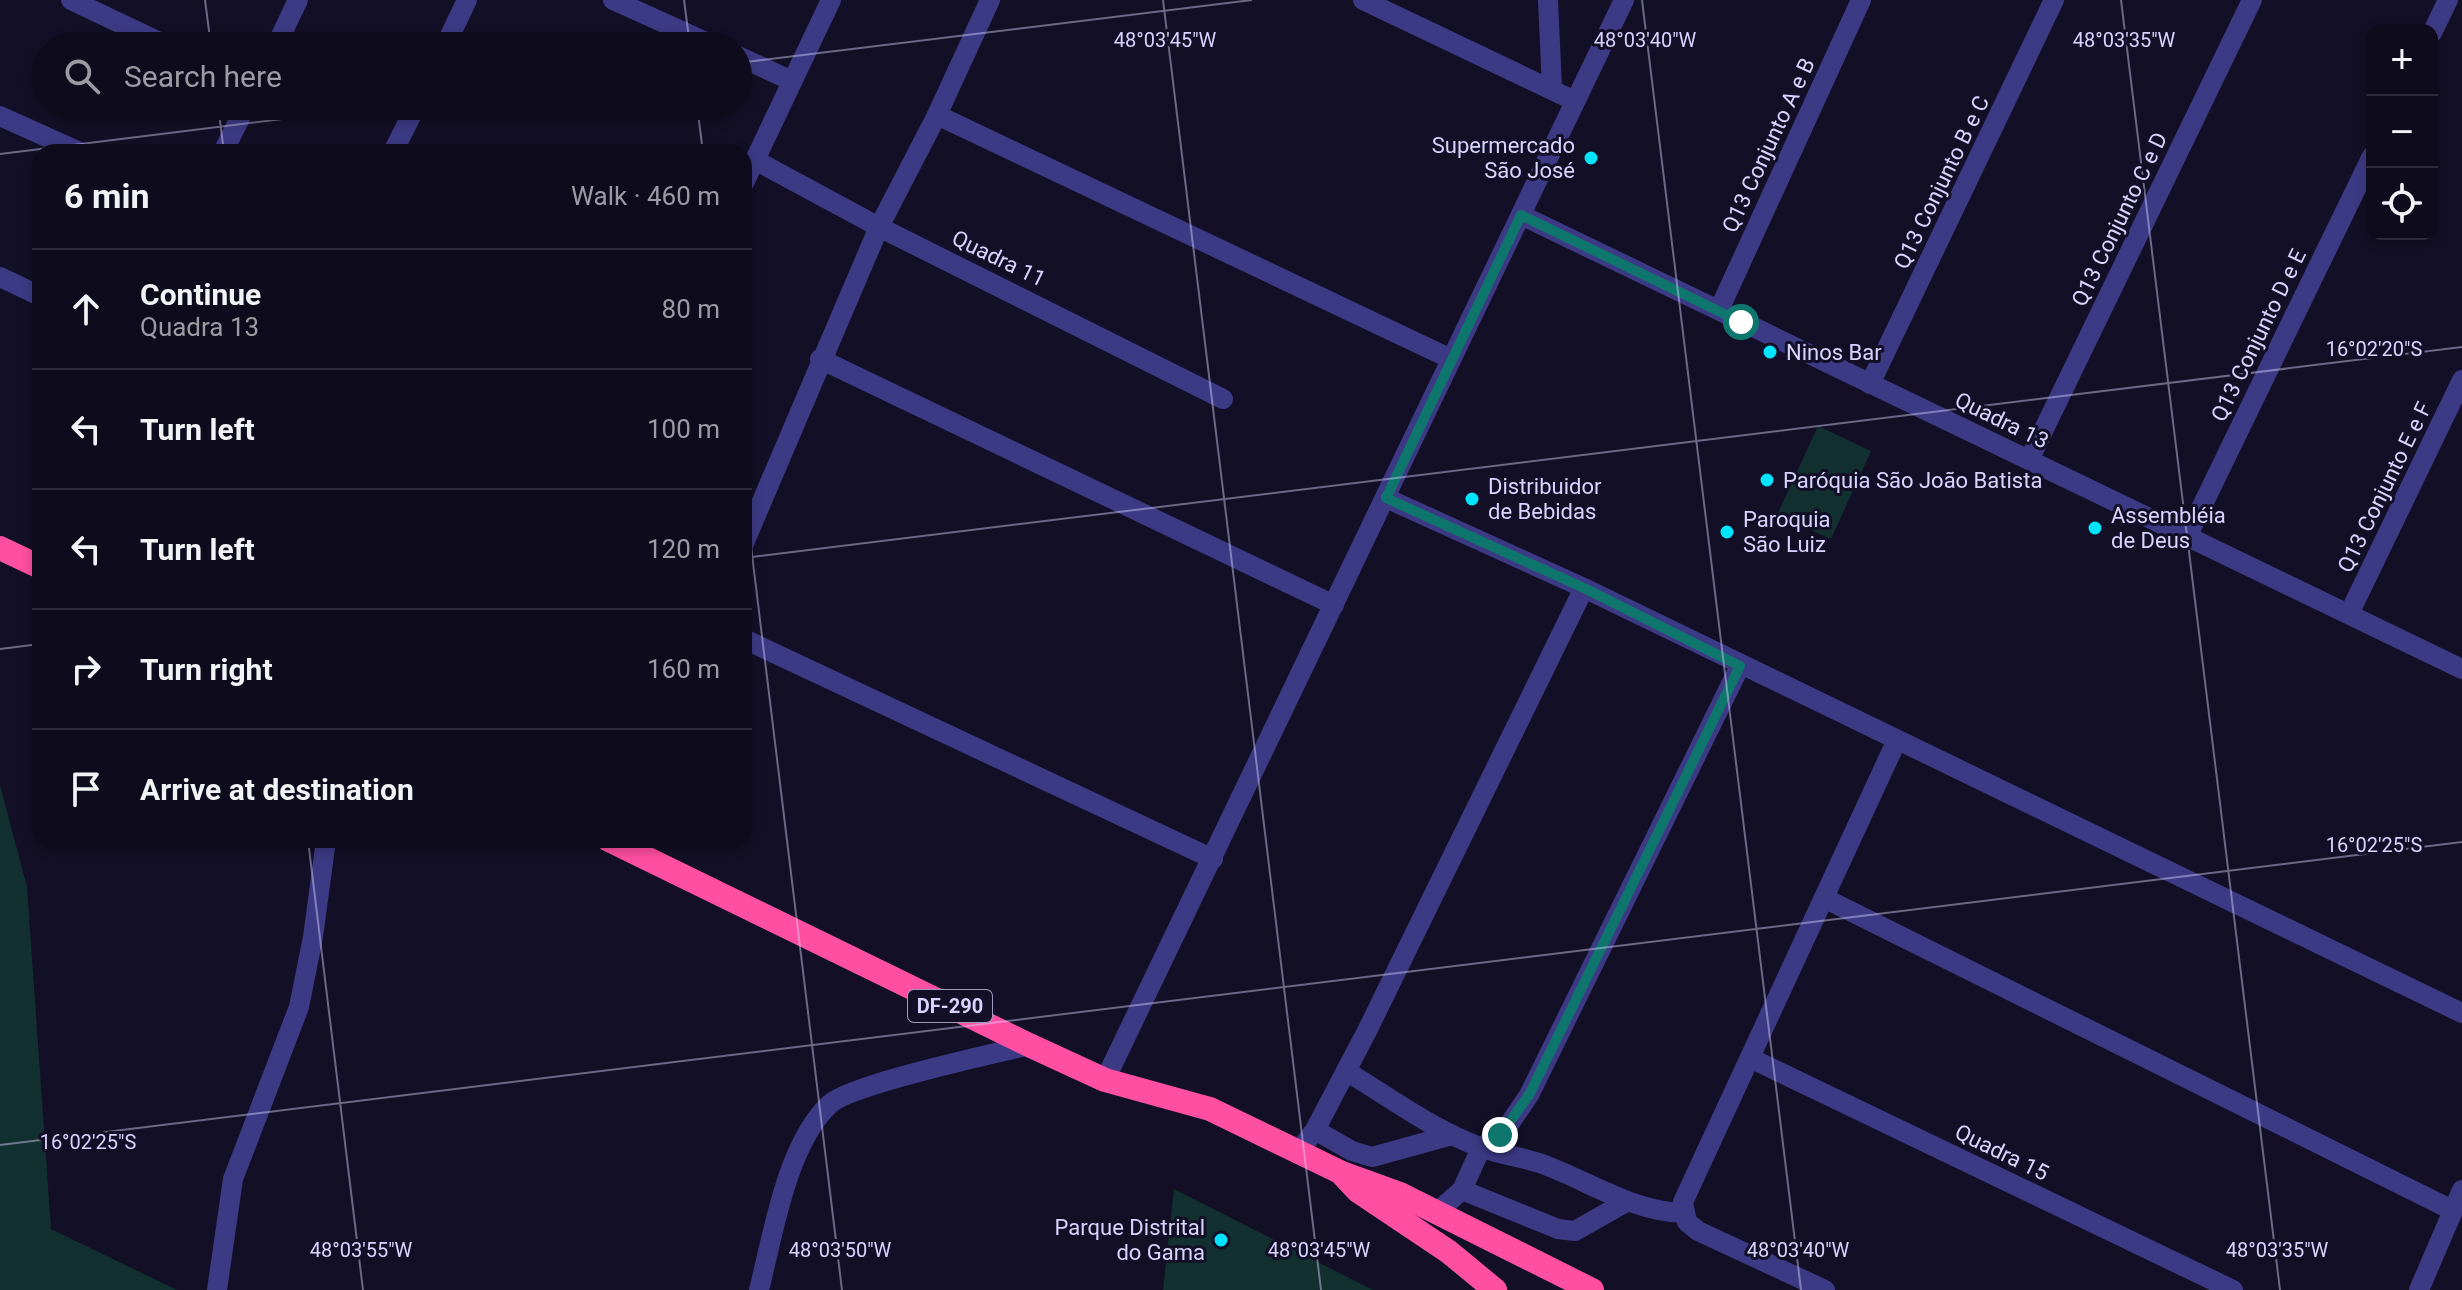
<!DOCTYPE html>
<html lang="en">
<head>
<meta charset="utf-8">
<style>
  body { margin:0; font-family:Roboto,sans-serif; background:#171425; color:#f1f3f6 }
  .controls { position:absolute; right:24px; top:24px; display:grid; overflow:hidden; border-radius:16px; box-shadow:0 4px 12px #0003 }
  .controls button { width:72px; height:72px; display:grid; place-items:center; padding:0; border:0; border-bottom:2px solid #2e2b3b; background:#0e0b1c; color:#f1f3f6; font:40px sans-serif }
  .stop { position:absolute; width:24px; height:24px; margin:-18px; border:6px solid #0f766e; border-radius:50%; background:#fff }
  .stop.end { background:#0f766e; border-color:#fff; box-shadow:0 2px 8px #0008 }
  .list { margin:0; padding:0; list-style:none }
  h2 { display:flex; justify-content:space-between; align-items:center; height:104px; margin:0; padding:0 32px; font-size:34px }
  h2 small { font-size:26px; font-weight:400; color:#9b9ba3 }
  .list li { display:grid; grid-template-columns:52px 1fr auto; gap:24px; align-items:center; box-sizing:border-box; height:120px; padding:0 32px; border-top:2px solid #2e2b3b }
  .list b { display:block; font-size:30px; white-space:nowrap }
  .list p { margin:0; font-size:26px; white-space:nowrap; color:#9b9ba3 }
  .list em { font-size:26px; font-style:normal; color:#9b9ba3 }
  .icon { flex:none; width:44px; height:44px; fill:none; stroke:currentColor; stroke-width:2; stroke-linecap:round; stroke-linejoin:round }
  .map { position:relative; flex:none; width:2462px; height:1290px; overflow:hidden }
  .search { position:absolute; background:#0e0b1c; box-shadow:0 4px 12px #0003; left:32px; top:32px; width:720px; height:88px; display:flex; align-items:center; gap:20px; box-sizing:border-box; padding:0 28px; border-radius:44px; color:#9b9ba3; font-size:30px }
  .panel { position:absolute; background:#0e0b1c; box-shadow:0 4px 12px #0003; left:32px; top:144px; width:720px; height:704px; border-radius:24px }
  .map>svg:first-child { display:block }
</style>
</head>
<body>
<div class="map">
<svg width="2462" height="1290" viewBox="0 0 2462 1290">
  <rect width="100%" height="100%" fill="#130f26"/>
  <g fill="#12302f">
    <polygon points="1818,426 1871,451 1831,539 1777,515"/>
    <polygon points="0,785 27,887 51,1229 177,1290 0,1290"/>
    <polygon points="1174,1189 1373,1290 1163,1290"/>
  </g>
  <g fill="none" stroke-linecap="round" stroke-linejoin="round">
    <g stroke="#3d3a85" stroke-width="20">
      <polyline points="71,0 168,46"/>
      <polyline points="613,0 715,46"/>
      <polyline points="1363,0 1575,101"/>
      <polyline points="1548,0 1552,88"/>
      <polyline points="2432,33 2448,0"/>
      <polyline points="276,46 298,0"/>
      <polyline points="445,46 467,0"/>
      <polyline points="738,56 792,81"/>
      <polyline points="937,115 1451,359"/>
      <polyline points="0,116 80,152"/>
      <polyline points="223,152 246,106"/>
      <polyline points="393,152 416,106"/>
      <polyline points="755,160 879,227 1223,399"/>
      <polyline points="744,183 831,0"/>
      <polyline points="1521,215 2462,669"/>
      <polyline points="0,277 40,296"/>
      <polyline points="1719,310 1861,0"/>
      <polyline points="820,359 1334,605"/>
      <polyline points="1870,384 2054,0"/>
      <polyline points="2029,460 2252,0"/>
      <polyline points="1386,498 1584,588 2462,1013"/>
      <polyline points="2188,535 2372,156"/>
      <polyline points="744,543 879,227 937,115 990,0"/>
      <polyline points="2349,614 2462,380"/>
      <polyline points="744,639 1213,859"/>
      <polyline points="1824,898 2452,1210"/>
      <polyline points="1750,1058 2233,1290"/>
      <path d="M1346 1071C1389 1097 1433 1130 1480 1147 1501 1155 1524 1157 1545 1165 1592 1183 1632 1211 1683 1213"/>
      <polyline points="1105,1080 1624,0"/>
      <polyline points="1315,1130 1352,1151 1372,1157 1452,1135"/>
      <polyline points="1300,1150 1315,1130 1367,1031 1584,588"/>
      <polyline points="1462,1190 1558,1229 1575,1231 1626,1202"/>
      <polyline points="1437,1212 1462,1190 1481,1148 1506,1129 1529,1095 1740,666"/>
      <polyline points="217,1290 233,1179 299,1007 313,937 326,840"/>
      <path d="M759 1290C773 1235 787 1143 830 1104 851 1084 993 1054 1029 1045"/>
      <polyline points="1825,1290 1698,1231 1687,1222 1683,1202 1896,742"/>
      <polyline points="2419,1290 2462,1190"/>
    </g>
    <g stroke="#ff4fa3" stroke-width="24">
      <polyline points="0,548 40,567"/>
      <polyline points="609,840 1029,1045 1105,1080 1210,1109 1342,1173 1400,1194 1592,1290"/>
      <polyline points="1343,1175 1358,1191 1449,1252 1495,1290"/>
    </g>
  </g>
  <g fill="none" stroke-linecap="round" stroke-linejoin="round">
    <polyline stroke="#0f766e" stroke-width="10" points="1500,1135 1529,1095 1740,666 1584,588 1386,498 1521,215 1741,322"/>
  </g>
  <path fill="none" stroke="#d9d4ff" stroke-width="2" stroke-opacity="0.45" d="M205 0 211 46M684 0 690 46M1163 0 1321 1290M1642 0 1801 1290M2121 0 2280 1290M738 63 1252 0M218 106 224 152M697 106 703 152M0 154 388 106M744 489 842 1290M744 558 2462 347M0 649 40 644M308 840 363 1290M0 1145 2462 842"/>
  <g fill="#00e5ff" stroke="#130f26" stroke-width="3">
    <circle cx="1591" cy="158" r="8"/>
    <circle cx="1770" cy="352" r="8"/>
    <circle cx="1767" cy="480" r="8"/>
    <circle cx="1472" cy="499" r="8"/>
    <circle cx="2095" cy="528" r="8"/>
    <circle cx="1727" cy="532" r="8"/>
    <circle cx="1221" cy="1240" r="8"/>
  </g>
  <g text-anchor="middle" stroke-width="6" stroke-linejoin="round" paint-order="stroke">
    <rect fill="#130f26" stroke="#9e99be" stroke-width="2" x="908" y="990" width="84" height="32" rx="6"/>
    <g font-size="20" font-weight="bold" fill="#d9d4ff">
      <text x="950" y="1013">DF-290</text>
    </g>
    <g font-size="22" fill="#d9d4ff" stroke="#130f26" text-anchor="start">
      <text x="1575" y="153" text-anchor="end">Supermercado<tspan x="1575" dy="25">São José</tspan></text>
      <text x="1786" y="360">Ninos Bar</text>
      <text x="1783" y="488">Paróquia São João Batista</text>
      <text x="1488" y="494">Distribuidor<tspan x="1488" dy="25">de Bebidas</tspan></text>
      <text x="2111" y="523">Assembléia<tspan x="2111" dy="25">de Deus</tspan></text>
      <text x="1743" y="527">Paroquia<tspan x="1743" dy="25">São Luiz</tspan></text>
      <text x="1205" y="1235" text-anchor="end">Parque Distrital<tspan x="1205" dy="25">do Gama</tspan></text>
    </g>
    <g font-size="22" fill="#d9d4ff" stroke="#130f26">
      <text transform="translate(1768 145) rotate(-65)" y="8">Q13 Conjunto A e B</text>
      <text transform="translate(1941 182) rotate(-64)" y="8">Q13 Conjunto B e C</text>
      <text transform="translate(2119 219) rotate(-64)" y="8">Q13 Conjunto C e D</text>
      <text transform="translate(999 258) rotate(26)" y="8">Quadra 11</text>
      <text transform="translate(2258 335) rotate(-64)" y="8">Q13 Conjunto D e E</text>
      <text transform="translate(2002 420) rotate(26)" y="8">Quadra 13</text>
      <text transform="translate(2384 487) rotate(-64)" y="8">Q13 Conjunto E e F</text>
      <text transform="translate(2002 1152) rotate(26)" y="8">Quadra 15</text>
    </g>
  </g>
  <g font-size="20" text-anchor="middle" fill="#d9d4ff" stroke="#130f26" stroke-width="6" stroke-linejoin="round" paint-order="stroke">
    <text x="1165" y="47">48°03'45"W</text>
    <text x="1645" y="47">48°03'40"W</text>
    <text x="2124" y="47">48°03'35"W</text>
    <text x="2374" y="356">16°02'20"S</text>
    <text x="2374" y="852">16°02'25"S</text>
    <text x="88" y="1149">16°02'25"S</text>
    <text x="361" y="1257">48°03'55"W</text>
    <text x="840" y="1257">48°03'50"W</text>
    <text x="1319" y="1257">48°03'45"W</text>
    <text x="1798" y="1257">48°03'40"W</text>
    <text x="2277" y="1257">48°03'35"W</text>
  </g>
</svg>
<div class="controls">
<button>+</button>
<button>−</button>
<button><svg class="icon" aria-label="locate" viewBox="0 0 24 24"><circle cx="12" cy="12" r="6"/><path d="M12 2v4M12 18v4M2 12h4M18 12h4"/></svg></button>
</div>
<div class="stop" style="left:1741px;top:322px"></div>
<div class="stop end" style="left:1500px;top:1135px"></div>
<div class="search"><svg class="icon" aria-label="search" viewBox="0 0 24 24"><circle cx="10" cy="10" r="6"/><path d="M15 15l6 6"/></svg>Search here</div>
<section class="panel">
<h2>6 min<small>Walk · 460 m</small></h2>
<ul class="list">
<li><svg class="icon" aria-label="ahead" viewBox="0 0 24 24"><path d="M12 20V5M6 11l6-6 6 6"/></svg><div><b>Continue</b><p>Quadra 13</p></div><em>80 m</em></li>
<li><svg class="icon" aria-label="left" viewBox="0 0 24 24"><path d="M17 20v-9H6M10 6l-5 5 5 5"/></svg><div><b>Turn left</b></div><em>100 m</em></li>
<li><svg class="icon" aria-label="left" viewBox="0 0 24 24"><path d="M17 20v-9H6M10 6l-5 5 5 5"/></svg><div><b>Turn left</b></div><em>120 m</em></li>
<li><svg class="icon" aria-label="right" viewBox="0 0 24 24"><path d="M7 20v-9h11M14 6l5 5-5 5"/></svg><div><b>Turn right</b></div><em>160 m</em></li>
<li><svg class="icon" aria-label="arrive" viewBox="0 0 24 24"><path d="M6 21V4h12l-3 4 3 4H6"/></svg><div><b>Arrive at destination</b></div></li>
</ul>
</section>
</div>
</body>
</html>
